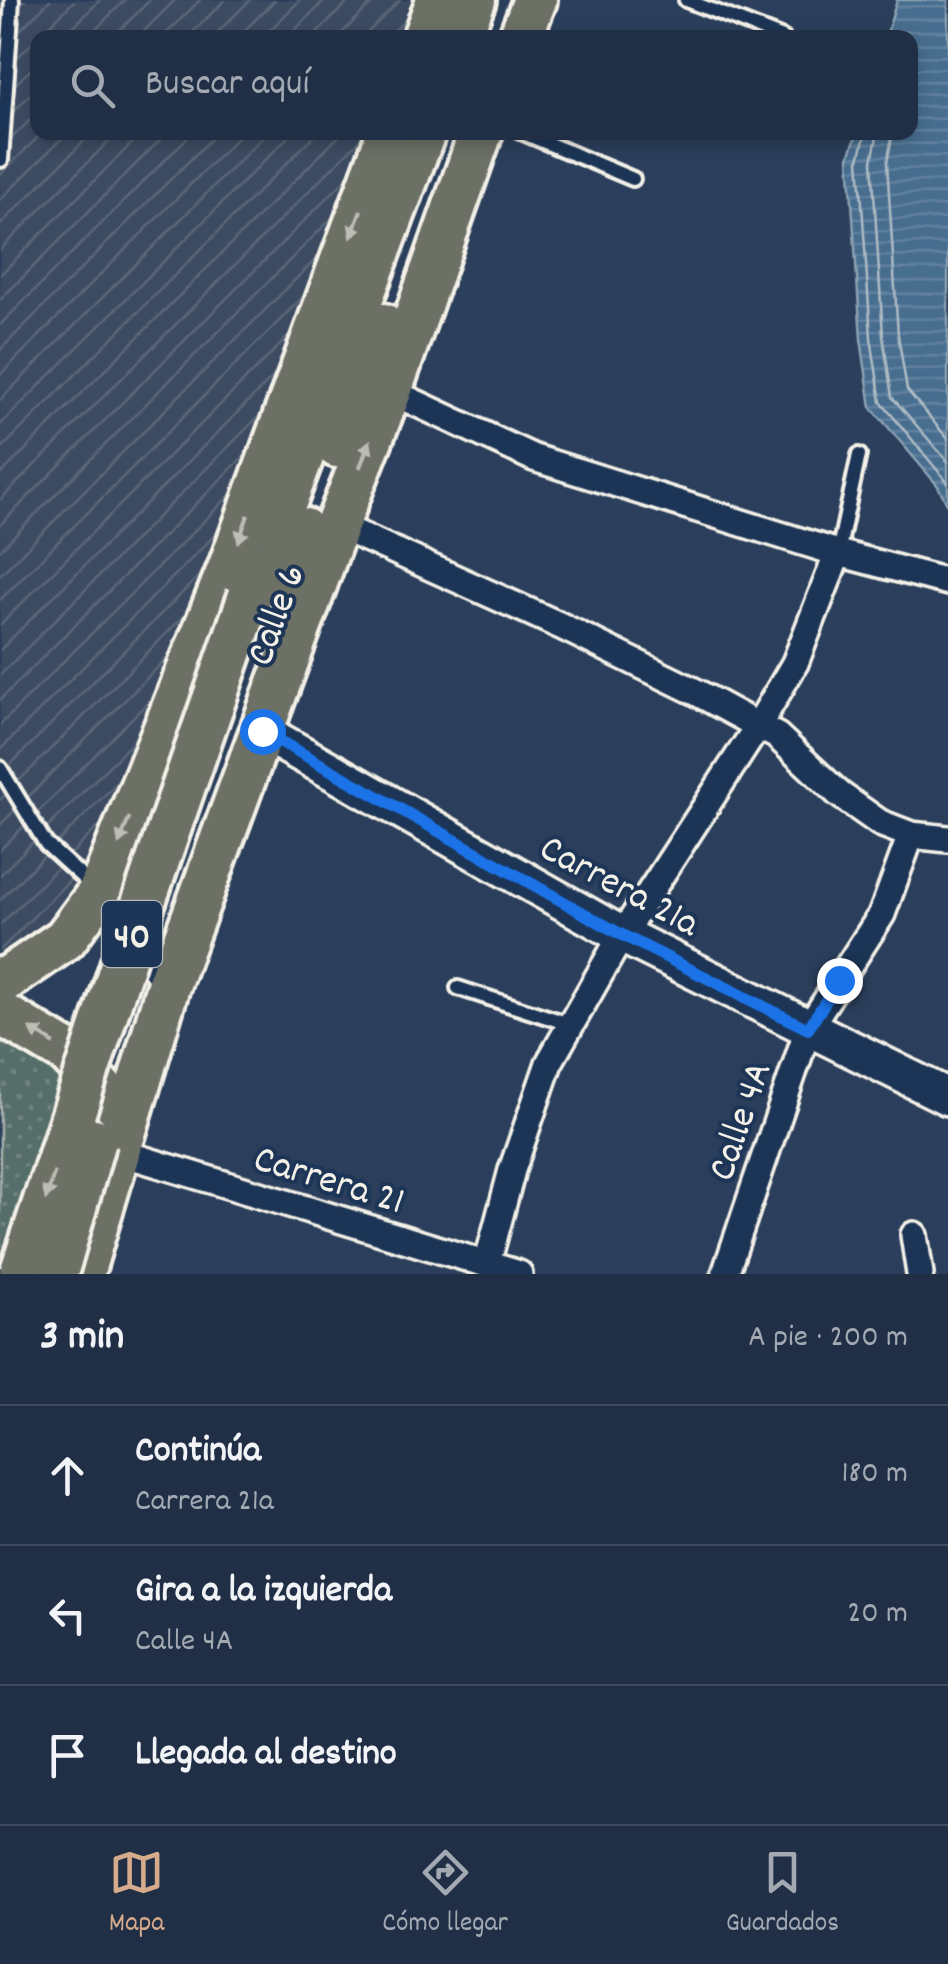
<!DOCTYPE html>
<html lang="es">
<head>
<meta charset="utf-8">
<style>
  body { margin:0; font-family:Dekko,sans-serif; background:#2d3b50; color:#f1f3f6 }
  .stop { position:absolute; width:30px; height:30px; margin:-22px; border:8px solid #1a73e8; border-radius:50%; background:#fff }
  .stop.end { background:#1a73e8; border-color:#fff; box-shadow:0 2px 10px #0008 }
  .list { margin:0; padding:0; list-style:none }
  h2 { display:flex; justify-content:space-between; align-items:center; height:130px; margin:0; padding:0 40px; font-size:42px }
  h2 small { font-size:32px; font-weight:400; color:#a2a9b3 }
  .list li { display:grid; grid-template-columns:65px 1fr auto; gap:30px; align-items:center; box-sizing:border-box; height:140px; padding:0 40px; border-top:2px solid #3d4a5e }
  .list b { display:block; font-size:38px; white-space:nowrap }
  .list p { margin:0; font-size:32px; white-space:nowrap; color:#a2a9b3 }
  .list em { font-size:32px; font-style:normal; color:#a2a9b3 }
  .icon { flex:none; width:55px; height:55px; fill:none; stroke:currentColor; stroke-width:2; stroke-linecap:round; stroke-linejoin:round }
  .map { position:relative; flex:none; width:948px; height:1274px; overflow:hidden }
  .search { position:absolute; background:#202f45; box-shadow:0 5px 15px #0003; left:30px; right:30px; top:30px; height:110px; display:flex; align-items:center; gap:25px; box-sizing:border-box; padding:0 35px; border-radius:20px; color:#a2a9b3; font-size:38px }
  .sheet { height:550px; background:#202f45 }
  nav { display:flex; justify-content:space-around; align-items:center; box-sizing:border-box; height:140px; border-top:2px solid #3d4a5e; background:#202f45; font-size:28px; color:#a2a9b3 }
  nav a { display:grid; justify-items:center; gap:5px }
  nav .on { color:#d6ab8b }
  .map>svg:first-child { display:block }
</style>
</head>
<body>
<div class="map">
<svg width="948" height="1274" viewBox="0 0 948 1274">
  <defs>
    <pattern id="industrial-furrows" width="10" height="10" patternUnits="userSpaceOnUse" patternTransform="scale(2.5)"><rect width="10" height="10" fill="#3c4c62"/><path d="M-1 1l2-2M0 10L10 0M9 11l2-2" fill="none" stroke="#596678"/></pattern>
    <pattern id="grass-dots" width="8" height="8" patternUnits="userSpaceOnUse" patternTransform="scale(2.5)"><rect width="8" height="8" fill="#576e6a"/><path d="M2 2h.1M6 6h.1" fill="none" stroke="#70837f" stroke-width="1.8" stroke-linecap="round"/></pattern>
    <pattern id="water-rules" width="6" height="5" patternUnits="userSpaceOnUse" patternTransform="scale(2.5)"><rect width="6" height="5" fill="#476d8f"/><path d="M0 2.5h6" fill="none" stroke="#62829f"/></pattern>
  </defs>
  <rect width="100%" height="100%" fill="#2b3f5c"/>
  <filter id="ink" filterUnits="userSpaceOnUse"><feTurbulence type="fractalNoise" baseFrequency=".01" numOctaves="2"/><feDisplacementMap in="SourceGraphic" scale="20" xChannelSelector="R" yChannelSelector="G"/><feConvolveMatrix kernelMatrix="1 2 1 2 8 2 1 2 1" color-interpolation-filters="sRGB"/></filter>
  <g filter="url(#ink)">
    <polygon fill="url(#industrial-furrows)" points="0,0 438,0 424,37 38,38 38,132 389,133 99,893 0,979"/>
    <polygon fill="url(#grass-dots)" stroke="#a6b0a9" stroke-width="2.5" points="0,1026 62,1069 0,1267"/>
    <polygon fill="url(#water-rules)" stroke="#8ca2b3" stroke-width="2.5" points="897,0 948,0 948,506 938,486 871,407 861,339 849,157 857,133 910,132 910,38 886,37"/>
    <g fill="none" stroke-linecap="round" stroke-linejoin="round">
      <g stroke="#afbcc4" stroke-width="2.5">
        <polyline points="866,132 859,159 871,338 881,402 948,483"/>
        <polyline points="878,132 872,161 883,336 892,397 948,462"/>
        <polyline points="893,132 887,163 898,335 907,390 948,439"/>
      </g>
      <defs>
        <g id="service">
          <polyline points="686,0 783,38"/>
          <polyline points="521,132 633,179"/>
          <polyline points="1,160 12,0"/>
          <polyline points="838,553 859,455"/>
          <polyline points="0,768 46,844 93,887"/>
          <polyline points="458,988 569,1024"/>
        </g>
        <g id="minor">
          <polyline points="390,391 534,458 838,553 948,582"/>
          <polyline points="337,525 561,626 696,692 777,736 839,794 880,823 911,835 948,839"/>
          <polyline points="99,893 168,986"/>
          <polyline points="119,1152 519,1274"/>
          <polyline points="914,1235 920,1274"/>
          <polyline points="487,1264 512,1170 549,1063 622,935 758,726 795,663 838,553"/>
          <polyline points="725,1274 808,1029 882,914 911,835"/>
        </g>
        <polyline id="secondary" points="261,731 622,935 948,1097"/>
        <g id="trunk">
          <polyline points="424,38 438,0"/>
          <polyline points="459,38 474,0"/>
          <polyline points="520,38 535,0"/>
          <polyline points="337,446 383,325"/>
          <polyline points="262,563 424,132"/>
          <polyline points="276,605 304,530"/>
          <polyline points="0,979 8,978 65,939 99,893 229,569 389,132"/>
          <polyline points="0,1013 68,1053 128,1117"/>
          <polyline points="82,1274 168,986 337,525 390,391 481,132"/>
        </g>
      </defs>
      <use href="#service" stroke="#f4f1e8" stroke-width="20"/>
      <use href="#minor" stroke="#f4f1e8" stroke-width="32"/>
      <use href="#secondary" stroke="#f4f1e8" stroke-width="42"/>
      <use href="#trunk" stroke="#f4f1e8" stroke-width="50"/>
      <use href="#service" stroke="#1d3557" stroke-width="12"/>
      <use href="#minor" stroke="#1d3557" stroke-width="25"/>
      <use href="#secondary" stroke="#1d3557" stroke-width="35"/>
      <use href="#trunk" stroke="#6c7065" stroke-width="42"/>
      <defs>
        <g id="trunk-bridge">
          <polyline points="21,1274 128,947 250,596"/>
          <polyline points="56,1274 94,1140"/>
        </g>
      </defs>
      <use href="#trunk-bridge" stroke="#f4f1e8" stroke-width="50" stroke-linecap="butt"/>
      <use href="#trunk-bridge" stroke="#6c7065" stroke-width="42"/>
    </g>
    <defs><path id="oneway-solid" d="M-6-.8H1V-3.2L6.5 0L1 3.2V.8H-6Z" transform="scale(2.5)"/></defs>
    <g fill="#bebdb4">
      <use href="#oneway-solid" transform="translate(356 224) rotate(110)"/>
      <use href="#oneway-solid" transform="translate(365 454) rotate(-69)"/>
      <use href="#oneway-solid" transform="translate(243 529) rotate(110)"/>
      <use href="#oneway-solid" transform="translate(124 831) rotate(112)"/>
      <use href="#oneway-solid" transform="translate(42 1036) rotate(-148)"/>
      <use href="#oneway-solid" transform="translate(50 1186) rotate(108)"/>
    </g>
  </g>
  <g fill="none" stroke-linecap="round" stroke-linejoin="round" filter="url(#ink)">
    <polyline stroke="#1a73e8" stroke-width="12" points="262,731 622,935 808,1029 839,980"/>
  </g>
  <g text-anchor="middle" stroke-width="8" stroke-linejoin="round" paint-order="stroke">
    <rect fill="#1d3557" stroke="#b4b9bc" stroke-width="2.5" x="102" y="901" width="60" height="66" rx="8"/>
    <g font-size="38" font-weight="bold" fill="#f4f1e8">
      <text x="132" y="947">40</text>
    </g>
    <g font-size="40" fill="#f4f1e8" stroke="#1d3557">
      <text transform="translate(273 614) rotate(-70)" y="14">Calle 6</text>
      <text transform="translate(621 883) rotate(28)" y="14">Carrera 21a</text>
      <text transform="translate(737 1120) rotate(-71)" y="14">Calle 4A</text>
      <text transform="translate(330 1177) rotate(17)" y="14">Carrera 21</text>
    </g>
  </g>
</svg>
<div class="stop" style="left:262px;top:731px"></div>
<div class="stop end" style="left:839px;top:980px"></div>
<div class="search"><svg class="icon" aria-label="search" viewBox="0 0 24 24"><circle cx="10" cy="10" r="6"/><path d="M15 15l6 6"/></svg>Buscar aquí</div>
</div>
<section class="sheet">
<h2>3 min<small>A pie · 200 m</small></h2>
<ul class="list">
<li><svg class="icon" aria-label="ahead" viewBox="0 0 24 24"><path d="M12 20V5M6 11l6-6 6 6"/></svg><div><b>Continúa</b><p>Carrera 21a</p></div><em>180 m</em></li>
<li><svg class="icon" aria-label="left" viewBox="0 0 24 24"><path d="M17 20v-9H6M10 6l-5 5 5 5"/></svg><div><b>Gira a la izquierda</b><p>Calle 4A</p></div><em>20 m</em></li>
<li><svg class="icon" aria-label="arrive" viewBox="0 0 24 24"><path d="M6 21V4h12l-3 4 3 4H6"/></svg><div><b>Llegada al destino</b></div></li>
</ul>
</section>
<nav>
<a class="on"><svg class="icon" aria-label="map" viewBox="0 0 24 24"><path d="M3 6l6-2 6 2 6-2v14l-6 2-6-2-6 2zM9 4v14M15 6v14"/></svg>Mapa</a>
<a><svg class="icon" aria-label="directions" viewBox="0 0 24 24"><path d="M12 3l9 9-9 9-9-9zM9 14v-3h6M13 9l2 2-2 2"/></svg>Cómo llegar</a>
<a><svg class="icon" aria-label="saved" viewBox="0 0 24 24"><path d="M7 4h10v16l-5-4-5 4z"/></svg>Guardados</a>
</nav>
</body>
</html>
